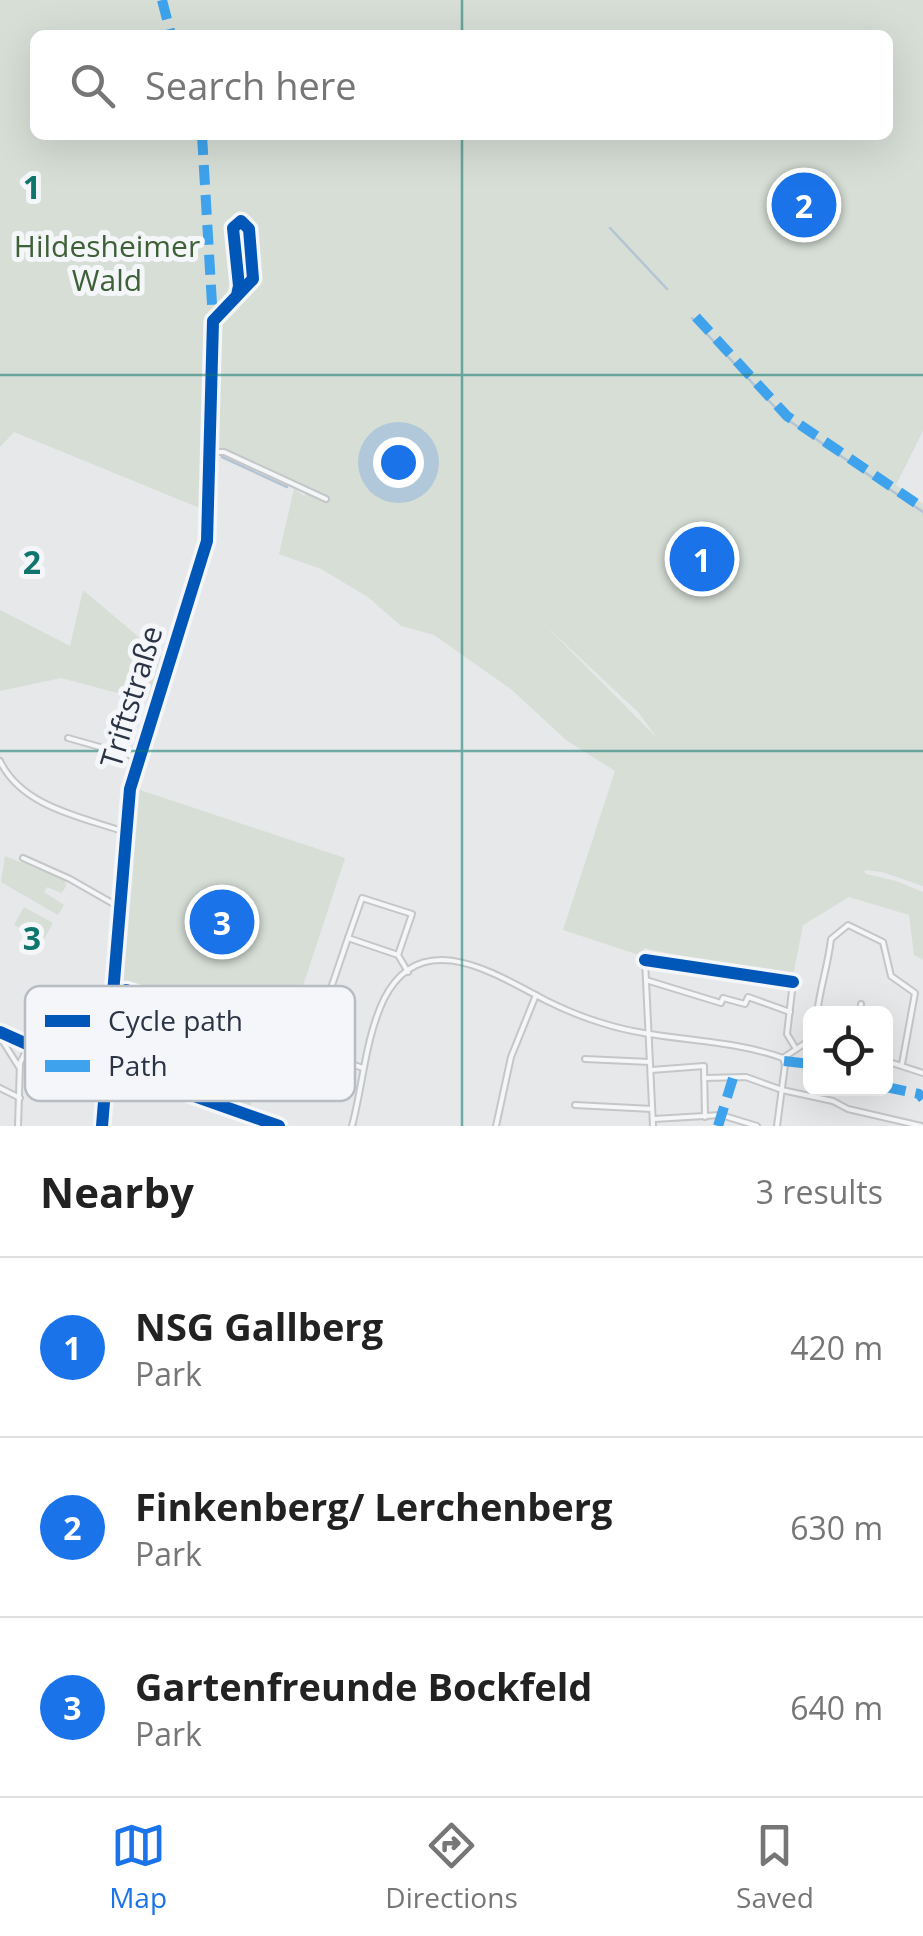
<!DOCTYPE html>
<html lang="en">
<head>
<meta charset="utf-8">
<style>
  body { margin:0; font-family:"Open Sans",sans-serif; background:#f2f2f2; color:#222 }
  .controls { position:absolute; right:30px; bottom:30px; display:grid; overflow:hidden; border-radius:15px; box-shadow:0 10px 40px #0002 }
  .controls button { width:90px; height:90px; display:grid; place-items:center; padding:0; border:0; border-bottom:2px solid #e0e0e0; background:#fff; color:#222; font:50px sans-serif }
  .you { position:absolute; left:398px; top:462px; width:35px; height:35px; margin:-25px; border:8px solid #fff; border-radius:50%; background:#1a73e8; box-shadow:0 0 0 15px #1a73e833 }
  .badge { display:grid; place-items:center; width:65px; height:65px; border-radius:50%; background:#1a73e8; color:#fff; font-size:32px; font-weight:700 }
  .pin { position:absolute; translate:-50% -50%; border:5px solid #fff; box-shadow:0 2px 10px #0006 }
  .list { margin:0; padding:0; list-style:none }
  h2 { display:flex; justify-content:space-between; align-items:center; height:130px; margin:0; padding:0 40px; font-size:42px }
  h2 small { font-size:32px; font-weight:400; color:#767676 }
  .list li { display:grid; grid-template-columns:65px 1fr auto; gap:30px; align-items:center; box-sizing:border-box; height:180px; padding:0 40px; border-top:2px solid #e0e0e0 }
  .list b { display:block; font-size:38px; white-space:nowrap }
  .list p { margin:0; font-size:32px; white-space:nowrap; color:#767676 }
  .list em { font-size:32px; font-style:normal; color:#767676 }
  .icon { flex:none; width:55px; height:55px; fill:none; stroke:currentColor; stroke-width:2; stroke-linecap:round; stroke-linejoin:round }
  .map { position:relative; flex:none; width:923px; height:1126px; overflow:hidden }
  .search { position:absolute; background:#fff; box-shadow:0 10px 40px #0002; left:30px; right:30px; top:30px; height:110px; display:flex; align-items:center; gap:25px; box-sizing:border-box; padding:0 35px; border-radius:15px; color:#767676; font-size:38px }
  .sheet { height:670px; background:#fff }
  nav { display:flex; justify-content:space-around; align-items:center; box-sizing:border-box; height:140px; border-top:2px solid #e0e0e0; background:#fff; font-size:28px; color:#767676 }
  nav a { display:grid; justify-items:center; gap:5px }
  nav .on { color:#1a73e8 }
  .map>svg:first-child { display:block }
</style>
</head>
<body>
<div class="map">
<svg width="923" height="1126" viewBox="0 0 923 1126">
  <rect width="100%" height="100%" fill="#e6e8ea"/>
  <g fill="#d6ded6" fill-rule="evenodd">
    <path d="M0 0H923V431L896 485 923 504V886L882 872 864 870 866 874 896 881 923 892V960L914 955 909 915 849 897 803 925 792 981 644 948 642 956 563 930 615 771 566 740 512 690 434 635 401 626 368 597 321 569 279 554 294 489 304 496 311 489 216 446 209 450 207 511 14 432 0 447ZM35 35H888V135H35ZM545 625 638 712 657 738Z"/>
    <polygon points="83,590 167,661 152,702 61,678 0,691 0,610 70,646"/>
    <polygon points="134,788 345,858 285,1041 117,985 126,832"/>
    <polygon points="5,856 65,880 66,887 61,893 47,887 44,892 64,905 58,915 1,882"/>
    <polygon points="24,907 53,923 43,941 14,925"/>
    <polygon points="217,1025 258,1038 251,1106 208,1094"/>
  </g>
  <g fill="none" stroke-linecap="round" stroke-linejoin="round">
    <g stroke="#b4c4d5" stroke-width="2.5">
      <polyline points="610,228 667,289"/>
      <polyline points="692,318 785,418"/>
      <polyline points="791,422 923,512"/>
      <polyline points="222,457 287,487"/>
      <polyline points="214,498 217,460"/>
    </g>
    <defs>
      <g id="minor">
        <polyline points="212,452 224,452 326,499"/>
        <polyline points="68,738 139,758"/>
        <path d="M0 761C22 807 82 817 125 832"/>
        <polyline points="23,858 70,879 119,907"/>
        <polyline points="398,955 348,938 362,898 412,914 398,955 408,972"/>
        <polyline points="645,960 653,1126"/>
        <polyline points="646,980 721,1003 723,998 745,1004 748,997 790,1012"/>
        <polyline points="793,982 787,1034 796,1049"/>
        <polyline points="328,997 348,938"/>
        <path d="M817 1014C820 987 828 966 831 939L848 925 883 942 891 976 915 993 902 1064"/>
        <polyline points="860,1014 861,1004"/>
        <polyline points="260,1034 363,1068"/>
        <polyline points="0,1037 19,1067"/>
        <polyline points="783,1058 810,1040"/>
        <polyline points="585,1059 650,1062"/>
        <polyline points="886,1061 923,1073"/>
        <polyline points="651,1070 704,1066 705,1117"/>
        <polyline points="704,1078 746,1077 782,1090 833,1101 848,1109 921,1126"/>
        <polyline points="0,1088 20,1098"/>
        <polyline points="575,1105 652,1109"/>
        <polyline points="654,1119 721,1115 757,1126"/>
        <polyline points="18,1126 20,1063 29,1045"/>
        <polyline points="102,1126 130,789 207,541 213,321 253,279 249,229 241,221 233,228 239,286 237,295"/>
        <path d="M352 1126C363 1085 365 1039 384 999 421 925 495 974 545 1000 563 1009 582 1017 602 1023 660 1042 725 1037 783 1058"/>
        <polyline points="496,1126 511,1057 536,995"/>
        <polyline points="777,1126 785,1065 783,1058"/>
      </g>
      <polyline id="tertiary" points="0,1032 49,1054 132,1074 279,1126"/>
    </defs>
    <use href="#minor" stroke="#c4c6c8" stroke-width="8"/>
    <use href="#tertiary" stroke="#c4c6c8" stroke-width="9"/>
    <use href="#minor" stroke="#f5f6f7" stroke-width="4"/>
    <use href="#tertiary" stroke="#f5f6f7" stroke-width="5"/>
    <g stroke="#3ea3ec" stroke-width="10" stroke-dasharray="20 10" stroke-linecap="butt">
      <polyline points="162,0 171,35"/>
      <polyline points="202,135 213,321"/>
      <polyline points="696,317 787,416 923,508"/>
      <polyline points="784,1061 810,1064"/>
      <polyline points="886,1087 919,1094 923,1099"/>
      <polyline points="718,1126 734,1075"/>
    </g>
    <defs>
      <g id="cycleway">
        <polyline points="645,960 793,982"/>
        <polyline points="126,990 260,1034"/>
        <polyline points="0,1032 49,1054 132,1074 279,1126"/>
        <polyline points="102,1126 130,789 207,541 213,321 253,279 249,229 241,221 233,228 239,286 237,295"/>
      </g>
    </defs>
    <use href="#cycleway" stroke="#f4f6f9" stroke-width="19"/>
    <use href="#cycleway" stroke="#0057b8" stroke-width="12"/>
  </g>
  <path fill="none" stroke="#0f766e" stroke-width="2.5" stroke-opacity="0.55" d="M462 0V35M462 135V1126M0 375H923M0 751H923"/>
  <g text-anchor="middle" stroke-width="10" stroke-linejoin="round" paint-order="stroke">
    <g font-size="30" fill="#3f6138" stroke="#f4f6f9">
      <text x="107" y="257">Hildesheimer<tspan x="107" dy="34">Wald</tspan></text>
    </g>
    <g font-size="30" fill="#2b3445" stroke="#f4f6f9">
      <text transform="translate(132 697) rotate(-73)" y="10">Triftstraße</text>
    </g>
  </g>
  <rect x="25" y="986" width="330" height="115" rx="15" fill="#f4f6f9" stroke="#b8bcc3" stroke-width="2.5"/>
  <rect x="45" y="1015" width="45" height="12" fill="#0057b8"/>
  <rect x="45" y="1060" width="45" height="12" fill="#3ea3ec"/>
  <g font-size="28" fill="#2b3445">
    <text x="108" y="1031">Cycle path</text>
    <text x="108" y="1076">Path</text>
  </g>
  <g font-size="32" text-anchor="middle" font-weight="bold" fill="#0f766e" stroke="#f4f6f9" stroke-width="10" stroke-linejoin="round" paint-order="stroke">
    <text x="32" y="199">1</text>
    <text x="32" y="574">2</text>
    <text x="32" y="950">3</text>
  </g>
</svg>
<div class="controls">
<button><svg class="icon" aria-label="locate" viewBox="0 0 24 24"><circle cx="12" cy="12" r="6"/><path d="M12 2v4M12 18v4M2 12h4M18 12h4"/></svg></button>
</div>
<div class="you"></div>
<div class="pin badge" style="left:702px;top:559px">1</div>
<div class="pin badge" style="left:804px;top:205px">2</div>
<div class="pin badge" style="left:222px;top:922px">3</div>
<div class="search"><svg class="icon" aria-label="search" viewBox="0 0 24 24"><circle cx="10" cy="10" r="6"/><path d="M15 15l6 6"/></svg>Search here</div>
</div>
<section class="sheet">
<h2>Nearby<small>3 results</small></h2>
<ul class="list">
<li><span class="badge">1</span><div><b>NSG Gallberg</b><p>Park</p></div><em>420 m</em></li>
<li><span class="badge">2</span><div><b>Finkenberg/ Lerchenberg</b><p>Park</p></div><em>630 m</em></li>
<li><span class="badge">3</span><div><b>Gartenfreunde Bockfeld</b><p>Park</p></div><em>640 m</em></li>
</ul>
</section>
<nav>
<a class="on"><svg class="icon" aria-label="map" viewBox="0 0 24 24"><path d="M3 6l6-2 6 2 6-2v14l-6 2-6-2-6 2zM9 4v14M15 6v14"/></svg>Map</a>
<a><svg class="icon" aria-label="directions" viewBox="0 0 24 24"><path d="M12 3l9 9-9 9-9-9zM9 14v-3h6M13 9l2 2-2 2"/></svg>Directions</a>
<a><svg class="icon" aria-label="saved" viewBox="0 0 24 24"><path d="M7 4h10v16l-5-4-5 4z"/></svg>Saved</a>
</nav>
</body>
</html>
